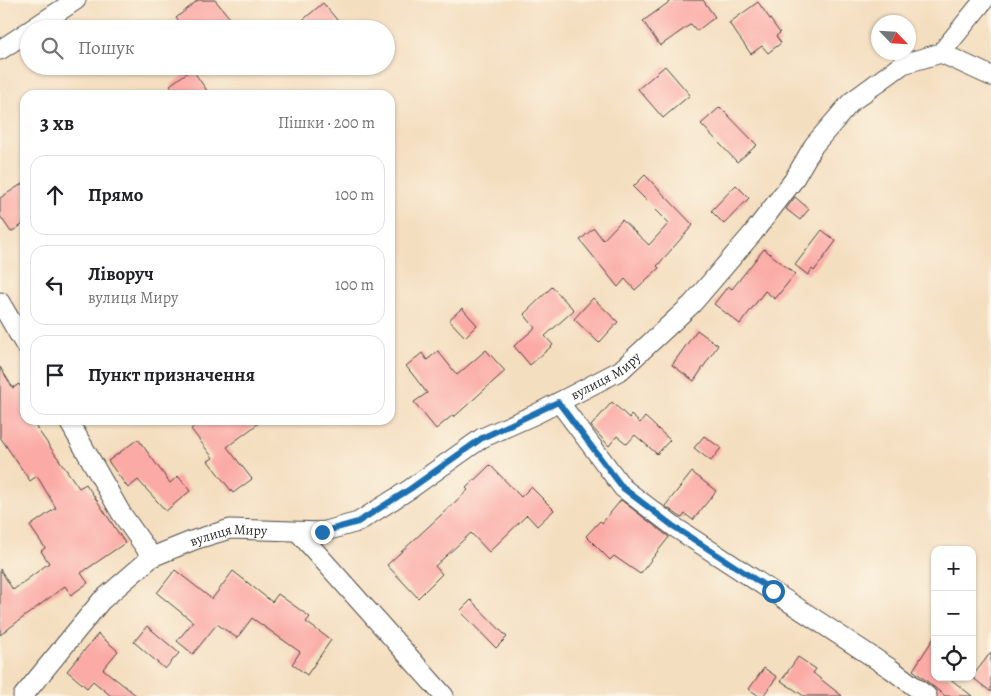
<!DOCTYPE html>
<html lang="uk">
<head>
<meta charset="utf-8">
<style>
  body { margin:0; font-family:Alegreya,serif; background:#f2f2f2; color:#202124 }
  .controls { position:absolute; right:15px; bottom:15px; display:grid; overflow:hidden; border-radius:10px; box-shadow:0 1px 4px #0004 }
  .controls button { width:45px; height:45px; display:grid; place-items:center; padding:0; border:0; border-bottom:1px solid #e0e0e0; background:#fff; color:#202124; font:25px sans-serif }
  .compass { position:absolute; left:871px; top:15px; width:45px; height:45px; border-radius:50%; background:#fff; box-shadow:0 1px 4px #0004; rotate:115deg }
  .stop { position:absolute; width:15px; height:15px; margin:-11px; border:4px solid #1f6fb2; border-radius:50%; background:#fff }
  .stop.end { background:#1f6fb2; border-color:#fff; box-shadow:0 1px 5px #0008 }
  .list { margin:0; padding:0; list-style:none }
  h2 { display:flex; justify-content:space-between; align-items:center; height:65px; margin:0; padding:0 20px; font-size:21px }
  h2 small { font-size:16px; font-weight:400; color:#757577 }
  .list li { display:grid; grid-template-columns:32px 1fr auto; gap:15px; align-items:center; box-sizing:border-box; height:80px; margin:0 10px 10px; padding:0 10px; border:1px solid #e0e0e0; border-radius:15px }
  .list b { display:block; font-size:19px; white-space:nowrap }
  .list p { margin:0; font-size:16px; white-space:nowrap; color:#757577 }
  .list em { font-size:16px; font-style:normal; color:#757577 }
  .icon { flex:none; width:28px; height:28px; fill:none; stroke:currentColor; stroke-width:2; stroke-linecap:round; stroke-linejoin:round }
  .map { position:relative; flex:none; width:991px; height:696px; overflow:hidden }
  .search { position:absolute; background:#fff; box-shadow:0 1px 4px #0004; left:20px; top:20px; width:375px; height:55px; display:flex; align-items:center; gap:12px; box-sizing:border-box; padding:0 18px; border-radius:28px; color:#757577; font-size:19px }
  .panel { position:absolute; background:#fff; box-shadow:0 1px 4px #0004; left:20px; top:90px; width:375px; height:335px; border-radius:15px }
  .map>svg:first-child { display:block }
</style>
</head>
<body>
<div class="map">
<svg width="991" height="696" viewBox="0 0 991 696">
  <rect width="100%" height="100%" fill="#fcf5e5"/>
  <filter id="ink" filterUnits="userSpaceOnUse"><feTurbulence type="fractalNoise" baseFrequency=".02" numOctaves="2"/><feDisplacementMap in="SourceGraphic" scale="10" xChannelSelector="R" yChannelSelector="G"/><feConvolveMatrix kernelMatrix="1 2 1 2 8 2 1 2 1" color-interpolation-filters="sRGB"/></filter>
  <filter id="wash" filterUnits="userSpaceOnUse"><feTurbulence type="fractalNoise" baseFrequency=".0096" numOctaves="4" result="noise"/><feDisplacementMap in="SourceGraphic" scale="20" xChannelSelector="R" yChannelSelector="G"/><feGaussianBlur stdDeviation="1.12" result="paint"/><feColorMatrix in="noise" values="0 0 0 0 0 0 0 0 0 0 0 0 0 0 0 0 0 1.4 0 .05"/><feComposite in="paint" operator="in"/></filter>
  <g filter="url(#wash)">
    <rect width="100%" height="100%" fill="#f4dec0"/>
    <g id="blocks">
      <g fill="#fbaaa6">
        <polygon points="198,0 215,0 239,29 185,29 176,18"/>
        <polygon points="672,0 703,0 715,17 697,31 691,24 660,46 643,21"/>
        <polygon points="758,2 780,33 776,36 781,43 768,53 762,46 751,54 729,23"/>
        <polygon points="323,3 338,21 328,29 292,29"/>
        <polygon points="665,66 690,95 663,118 638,89"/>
        <polygon points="192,69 210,95 178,95 170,85"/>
        <polygon points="720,107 757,145 737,162 701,124"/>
        <polygon points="645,175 693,225 657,266 659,268 635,290 625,279 618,287 580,240 594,228 603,240 622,220 649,245 669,223 633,187"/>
        <polygon points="25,182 25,223 11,232 0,216 0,198"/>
        <polygon points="736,185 749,198 724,224 711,211"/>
        <polygon points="795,197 809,209 800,220 786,209"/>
        <polygon points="822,230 836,241 814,271 812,269 808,275 795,265"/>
        <polygon points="764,249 795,274 775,299 765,291 740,324 714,304 728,286 732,289"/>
        <polygon points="552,287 574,310 545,336 553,345 530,365 514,346 535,328 524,314"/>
        <polygon points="593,298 618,322 599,343 574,319"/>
        <polygon points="462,308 477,325 465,337 449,320"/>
        <polygon points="697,330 718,345 694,381 672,365"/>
        <polygon points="486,350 505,371 454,417 453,415 436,429 414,402 427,393 406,366 422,353 427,360 438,351 457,375"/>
        <polygon points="0,367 13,388 19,384 25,393 25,420 31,420 79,488 86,484 125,543 81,573 88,583 71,595 65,586 0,635 0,569 13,590 49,563 41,551 45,548 30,526 56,508 37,476 30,481 0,437"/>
        <polygon points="612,402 629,418 631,415 640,423 645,417 670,440 657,454 635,435 627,444 617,436 609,446 591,426"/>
        <polygon points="202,420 263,420 227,447 252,479 233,493 208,461 213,458 191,429"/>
        <polygon points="704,436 721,448 711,461 694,448"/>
        <polygon points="138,439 170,483 178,476 190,491 166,511 138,480 128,488 108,461"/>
        <polygon points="490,465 521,497 531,487 554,510 537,526 527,515 489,552 471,533 435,566 442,574 418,598 387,565 468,490 466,488"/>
        <polygon points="692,472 716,491 693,520 685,514 682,518 665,506"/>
        <polygon points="621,500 669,537 640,574 614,556 610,560 586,536 600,521 602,523"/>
        <polygon points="175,570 212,599 233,571 272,602 278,594 310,617 306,622 331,640 307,675 292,664 300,652 252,618 237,638 217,624 193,654 177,641 193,622 157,593"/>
        <polygon points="471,600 507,637 496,648 460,611"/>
        <polygon points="147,626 179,653 165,669 134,642"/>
        <polygon points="98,634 118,651 103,669 137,696 111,696 93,681 87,688 67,671"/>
        <polygon points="935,636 935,677 948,677 972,696 945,696 913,670"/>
        <polygon points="991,652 991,692 972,677"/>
        <polygon points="798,657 816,669 813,673 842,696 804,696 781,681"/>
        <polygon points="764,668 777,677 763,696 759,696 749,689"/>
      </g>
    </g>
  </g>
  <g filter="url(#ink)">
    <use href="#blocks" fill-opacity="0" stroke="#494641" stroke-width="1"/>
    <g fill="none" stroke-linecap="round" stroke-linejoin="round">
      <defs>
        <g id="street">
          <polyline points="32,29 76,0"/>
          <polyline points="0,50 29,31"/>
          <polyline points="941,53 991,76"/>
          <polyline points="0,302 25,345"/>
          <polyline points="559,402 623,488 673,526 891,669 927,696"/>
          <polyline points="68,420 121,513 152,557"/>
          <polyline points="298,532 444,696"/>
          <path id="s1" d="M23 696 101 601 152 557 194 540 230 529 322 532 358 522 410 489 482 438 536 414 621 370 692 304 753 233 793 181 814 145 851 102 903 64 941 53 984 0"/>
        </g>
      </defs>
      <use href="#street" stroke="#494641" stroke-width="21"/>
      <use href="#street" stroke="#fff" stroke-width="19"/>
    </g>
  </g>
  <g fill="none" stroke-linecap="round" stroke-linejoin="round" filter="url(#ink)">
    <polyline stroke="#1f6fb2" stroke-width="6" points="322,532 358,522 410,489 482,438 558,402 623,488 673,526 773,591"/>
  </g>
  <g text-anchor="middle" stroke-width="4" stroke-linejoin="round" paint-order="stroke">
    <g font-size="14" fill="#2b2b2b" stroke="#fcf5e5">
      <text dy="5" stroke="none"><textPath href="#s1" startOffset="691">вулиця Миру</textPath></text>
      <text dy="5" stroke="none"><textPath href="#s1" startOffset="271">вулиця Миру</textPath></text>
    </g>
  </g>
</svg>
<div class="controls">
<button>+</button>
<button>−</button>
<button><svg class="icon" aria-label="locate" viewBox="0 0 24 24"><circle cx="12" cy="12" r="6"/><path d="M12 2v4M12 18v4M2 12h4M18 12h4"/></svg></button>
</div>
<svg class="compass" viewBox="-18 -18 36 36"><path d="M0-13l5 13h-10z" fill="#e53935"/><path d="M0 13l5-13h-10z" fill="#757577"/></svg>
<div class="stop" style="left:773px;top:591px"></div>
<div class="stop end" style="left:322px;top:532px"></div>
<div class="search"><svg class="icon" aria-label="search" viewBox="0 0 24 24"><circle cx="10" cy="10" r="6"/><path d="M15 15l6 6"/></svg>Пошук</div>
<section class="panel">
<h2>3 хв<small>Пішки · 200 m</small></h2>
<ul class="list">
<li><svg class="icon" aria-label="ahead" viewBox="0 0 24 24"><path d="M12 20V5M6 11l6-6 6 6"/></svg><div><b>Прямо</b></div><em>100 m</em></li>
<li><svg class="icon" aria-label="left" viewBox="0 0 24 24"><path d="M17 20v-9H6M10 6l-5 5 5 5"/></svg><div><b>Ліворуч</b><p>вулиця Миру</p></div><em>100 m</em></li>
<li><svg class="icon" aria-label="arrive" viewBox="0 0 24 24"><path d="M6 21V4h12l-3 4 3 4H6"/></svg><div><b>Пункт призначення</b></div></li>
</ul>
</section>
</div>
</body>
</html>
